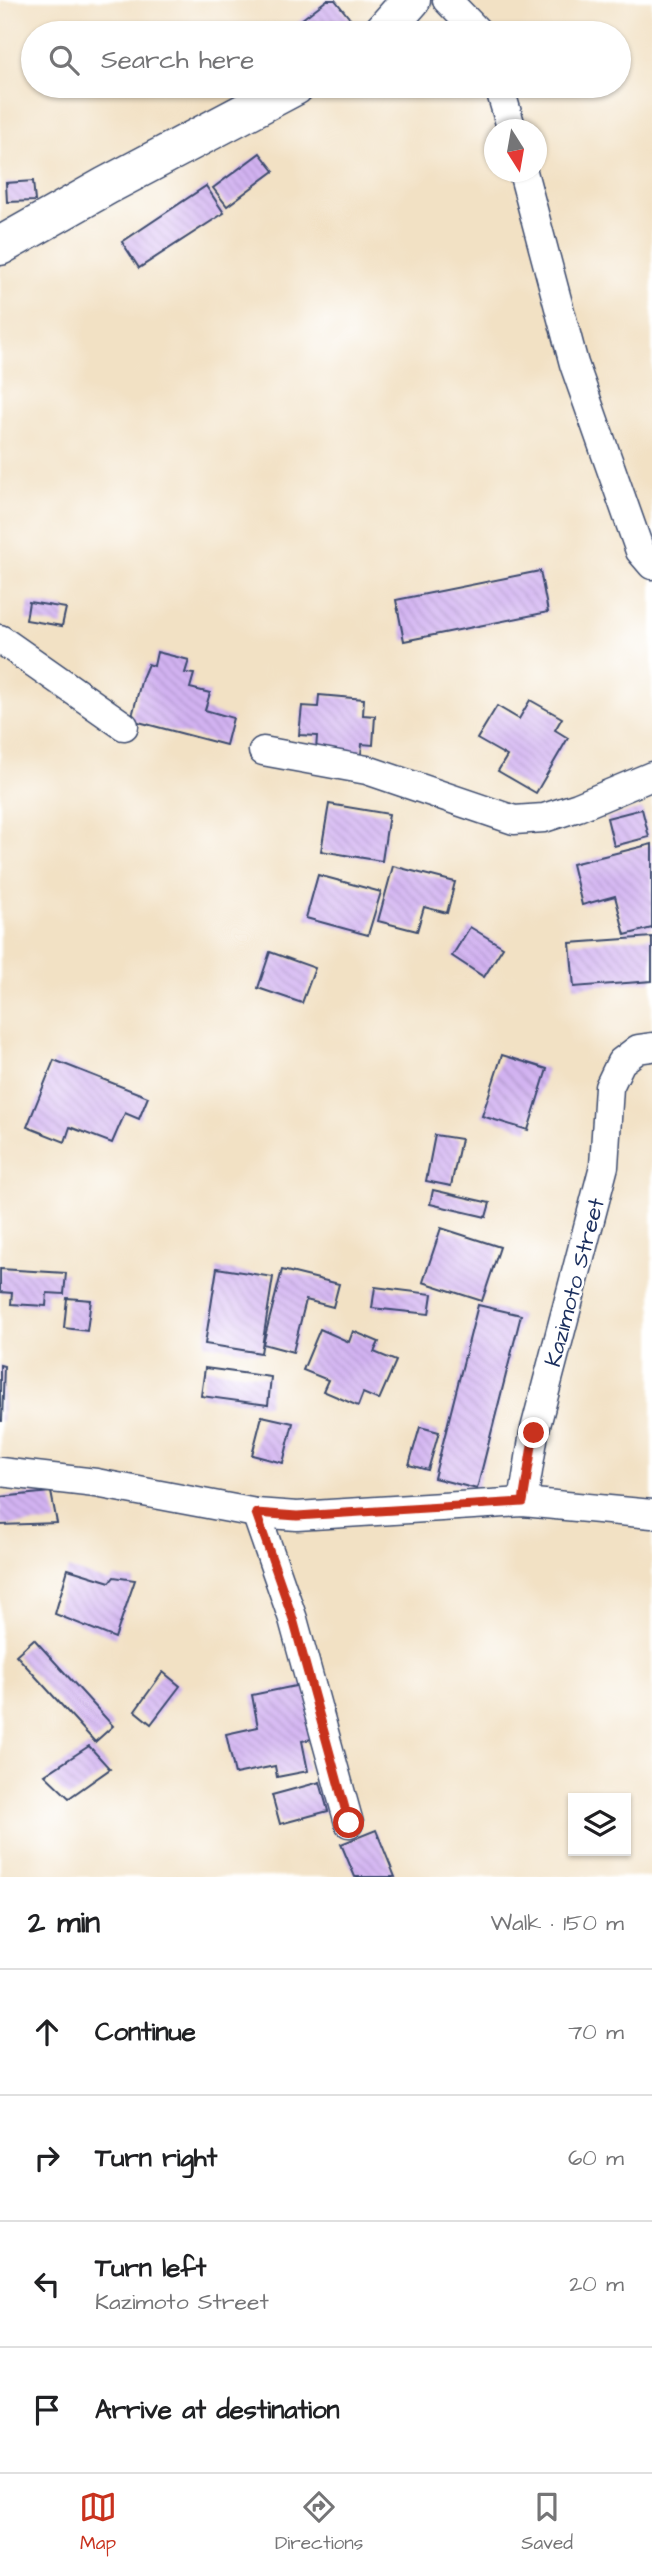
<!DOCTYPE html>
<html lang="en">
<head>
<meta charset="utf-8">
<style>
  body { margin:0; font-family:"Architects Daughter",sans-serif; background:#f6f6f6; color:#202124 }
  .controls { position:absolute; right:21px; bottom:21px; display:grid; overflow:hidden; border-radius:0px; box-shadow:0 2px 5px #0004 }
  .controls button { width:63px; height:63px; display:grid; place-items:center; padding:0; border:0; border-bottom:2px solid #e0e0e0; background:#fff; color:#202124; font:35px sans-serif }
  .compass { position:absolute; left:484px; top:119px; width:63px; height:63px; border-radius:50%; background:#fff; box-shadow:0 2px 5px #0004; rotate:169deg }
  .stop { position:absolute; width:21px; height:21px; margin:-16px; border:5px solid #c8321e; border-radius:50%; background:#fff }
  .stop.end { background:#c8321e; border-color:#fff; box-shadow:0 2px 7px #0008 }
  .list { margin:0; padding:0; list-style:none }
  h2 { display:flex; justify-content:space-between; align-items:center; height:91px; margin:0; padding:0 28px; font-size:30px }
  h2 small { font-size:23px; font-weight:400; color:#757577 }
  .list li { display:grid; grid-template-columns:46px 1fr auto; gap:21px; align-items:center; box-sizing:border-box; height:126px; padding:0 28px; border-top:2px solid #e0e0e0 }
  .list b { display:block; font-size:26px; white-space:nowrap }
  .list p { margin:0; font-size:23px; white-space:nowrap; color:#757577 }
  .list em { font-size:23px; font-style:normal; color:#757577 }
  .icon { flex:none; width:38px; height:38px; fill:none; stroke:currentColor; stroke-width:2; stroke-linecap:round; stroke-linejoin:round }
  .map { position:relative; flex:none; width:652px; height:1877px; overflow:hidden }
  .search { position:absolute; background:#fff; box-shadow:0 2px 5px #0004; left:21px; right:21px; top:21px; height:77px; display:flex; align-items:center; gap:18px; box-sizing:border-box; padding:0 24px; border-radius:38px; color:#757577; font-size:26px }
  .sheet { height:595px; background:#fff }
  nav { display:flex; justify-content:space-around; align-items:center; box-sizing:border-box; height:98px; border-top:2px solid #e0e0e0; background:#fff; font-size:19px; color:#757577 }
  nav a { display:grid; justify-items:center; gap:4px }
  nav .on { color:#c8321e }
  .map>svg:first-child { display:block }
</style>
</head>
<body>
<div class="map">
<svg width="652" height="1877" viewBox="0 0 652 1877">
  <defs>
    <pattern id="building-back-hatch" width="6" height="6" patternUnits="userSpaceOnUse" patternTransform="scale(1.75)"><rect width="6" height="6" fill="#d2b2f1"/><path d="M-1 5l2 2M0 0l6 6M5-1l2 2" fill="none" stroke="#b499d1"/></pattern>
  </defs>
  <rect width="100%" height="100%" fill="#fff"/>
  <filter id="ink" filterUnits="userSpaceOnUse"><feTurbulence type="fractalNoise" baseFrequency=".0143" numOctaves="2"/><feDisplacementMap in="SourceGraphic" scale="14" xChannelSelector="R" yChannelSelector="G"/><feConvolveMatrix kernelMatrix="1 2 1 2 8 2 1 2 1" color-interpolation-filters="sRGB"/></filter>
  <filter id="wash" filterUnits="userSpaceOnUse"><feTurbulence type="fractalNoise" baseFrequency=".00686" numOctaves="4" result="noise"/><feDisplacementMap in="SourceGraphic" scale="28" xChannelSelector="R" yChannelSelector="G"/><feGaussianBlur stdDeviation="1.57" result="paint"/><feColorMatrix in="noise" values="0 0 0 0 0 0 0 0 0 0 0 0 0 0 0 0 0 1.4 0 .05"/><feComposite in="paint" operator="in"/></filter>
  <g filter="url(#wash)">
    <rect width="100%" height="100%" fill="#f2e1c4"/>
    <g id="blocks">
      <g fill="url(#building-back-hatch)">
        <polygon points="327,0 335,0 351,20 334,33 284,33"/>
        <polygon points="260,153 274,171 227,206 213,188"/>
        <polygon points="33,181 35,201 7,202 6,183"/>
        <polygon points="206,186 224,213 139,268 122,242"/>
        <polygon points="540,571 548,612 404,641 396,600"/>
        <polygon points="29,602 66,608 62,626 26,620"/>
        <polygon points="157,652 189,660 185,673 194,674 190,688 210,693 205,710 233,718 226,745 131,720 142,678 148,664 154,666"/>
        <polygon points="319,695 364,699 363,715 375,716 373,745 362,744 361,755 316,751 317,736 299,735 302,706 318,707"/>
        <polygon points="530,700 562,718 555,730 568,738 536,793 498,771 507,756 477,739 497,706 519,719"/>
        <polygon points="329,804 389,814 382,861 321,851"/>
        <polygon points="642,809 649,837 614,846 607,818"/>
        <polygon points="652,844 652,928 625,935 615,896 582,905 572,864"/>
        <polygon points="393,866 455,882 447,913 424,907 417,931 378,921"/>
        <polygon points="318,875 381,892 368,935 306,918"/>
        <polygon points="470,927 503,947 484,977 452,956"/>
        <polygon points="652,937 652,981 574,987 570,943"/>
        <polygon points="270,952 315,968 302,1003 258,988"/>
        <polygon points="502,1055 547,1069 528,1130 482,1116"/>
        <polygon points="54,1060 148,1097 139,1119 125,1113 112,1143 70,1127 65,1142 27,1127"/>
        <polygon points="435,1135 461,1139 451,1186 426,1181"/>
        <polygon points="433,1190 490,1203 486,1217 430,1204"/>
        <polygon points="441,1228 500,1247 482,1301 423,1282"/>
        <polygon points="217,1268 273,1277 261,1353 205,1344"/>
        <polygon points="0,1269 66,1273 64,1294 47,1293 46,1306 11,1304 12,1293 0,1292"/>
        <polygon points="282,1270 339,1284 333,1307 306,1300 293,1352 263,1344"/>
        <polygon points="375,1287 432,1294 429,1314 372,1308"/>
        <polygon points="67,1298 91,1300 87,1331 64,1328"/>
        <polygon points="478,1305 521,1315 477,1489 434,1478"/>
        <polygon points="320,1329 349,1342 353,1331 379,1342 374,1352 396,1361 379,1400 363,1393 358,1406 323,1391 328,1380 303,1370"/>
        <polygon points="0,1365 4,1366 2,1421 0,1421"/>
        <polygon points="205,1368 271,1377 268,1405 201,1396"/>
        <polygon points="262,1416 293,1423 283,1463 252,1455"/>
        <polygon points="420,1427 439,1432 428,1470 409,1465"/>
        <polygon points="51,1492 57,1523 0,1525 0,1497"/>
        <polygon points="68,1569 110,1582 114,1577 135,1580 115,1638 55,1614"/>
        <polygon points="34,1639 113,1726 95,1742 16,1655"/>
        <polygon points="163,1672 180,1686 151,1724 135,1711"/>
        <polygon points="305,1684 316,1738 302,1741 308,1771 277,1777 275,1766 235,1774 226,1734 258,1727 252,1695"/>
        <polygon points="89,1746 110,1769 69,1798 45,1775"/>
        <polygon points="320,1782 328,1811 280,1824 272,1795"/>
        <polygon points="376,1830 395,1877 355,1877 341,1844"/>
      </g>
    </g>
  </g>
  <g filter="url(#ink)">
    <use href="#blocks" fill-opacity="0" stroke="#3b4a6d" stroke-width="2"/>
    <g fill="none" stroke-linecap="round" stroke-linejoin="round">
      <defs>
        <g id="street">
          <polyline points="447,0 479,33"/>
          <polyline points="499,86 512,130"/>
          <polyline points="523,172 574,364 640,551 652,565"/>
          <polyline points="0,639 124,726"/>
          <polyline points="263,751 367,770 514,820 544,818 578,807 652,776"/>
          <polyline points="0,1472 96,1483 256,1513 297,1516 523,1502 652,1514"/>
          <polyline points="523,1502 534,1433 604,1166 609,1087 621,1062 638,1049 652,1047"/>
          <polyline points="256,1513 293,1619 349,1823"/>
        </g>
        <g id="secondary">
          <polyline points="382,33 411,0"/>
          <polyline points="0,246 106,186 295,86"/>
        </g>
      </defs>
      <use href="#street" stroke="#3b4a6d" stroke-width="31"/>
      <use href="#secondary" stroke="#3b4a6d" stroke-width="41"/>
      <use href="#street" stroke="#fff" stroke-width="28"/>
      <use href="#secondary" stroke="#fff" stroke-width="38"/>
    </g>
  </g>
  <g fill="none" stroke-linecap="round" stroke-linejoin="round" filter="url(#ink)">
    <polyline stroke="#c8321e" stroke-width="9" points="349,1823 293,1619 256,1513 297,1516 523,1502 534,1433"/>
  </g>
  <g text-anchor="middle" stroke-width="5" stroke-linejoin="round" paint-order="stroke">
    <g font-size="23" fill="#1b2f5e" stroke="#fff">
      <text transform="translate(574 1282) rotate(-75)" y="8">Kazimoto Street</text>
    </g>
  </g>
</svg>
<div class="controls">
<button><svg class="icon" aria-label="layers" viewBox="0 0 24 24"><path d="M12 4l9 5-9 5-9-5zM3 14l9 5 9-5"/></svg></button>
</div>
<svg class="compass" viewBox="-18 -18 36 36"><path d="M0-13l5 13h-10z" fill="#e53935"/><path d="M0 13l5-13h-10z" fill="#757577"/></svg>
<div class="stop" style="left:349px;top:1823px"></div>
<div class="stop end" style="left:534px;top:1433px"></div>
<div class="search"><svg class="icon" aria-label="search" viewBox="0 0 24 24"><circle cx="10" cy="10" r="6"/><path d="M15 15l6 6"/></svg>Search here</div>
</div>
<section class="sheet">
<h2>2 min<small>Walk · 150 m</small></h2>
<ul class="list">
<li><svg class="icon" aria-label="ahead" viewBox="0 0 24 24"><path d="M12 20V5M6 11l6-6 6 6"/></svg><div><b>Continue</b></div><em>70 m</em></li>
<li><svg class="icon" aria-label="right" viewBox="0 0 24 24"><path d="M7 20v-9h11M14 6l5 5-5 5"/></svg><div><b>Turn right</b></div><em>60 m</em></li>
<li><svg class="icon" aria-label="left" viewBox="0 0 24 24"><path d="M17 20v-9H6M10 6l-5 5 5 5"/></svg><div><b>Turn left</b><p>Kazimoto Street</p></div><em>20 m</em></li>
<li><svg class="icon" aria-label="arrive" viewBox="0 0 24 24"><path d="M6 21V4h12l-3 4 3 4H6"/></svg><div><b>Arrive at destination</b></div></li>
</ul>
</section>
<nav>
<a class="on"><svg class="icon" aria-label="map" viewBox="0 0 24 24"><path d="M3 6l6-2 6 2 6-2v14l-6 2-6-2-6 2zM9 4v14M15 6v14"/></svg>Map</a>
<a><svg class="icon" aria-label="directions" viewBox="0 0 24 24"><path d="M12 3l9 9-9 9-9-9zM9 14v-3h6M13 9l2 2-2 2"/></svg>Directions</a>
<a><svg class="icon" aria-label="saved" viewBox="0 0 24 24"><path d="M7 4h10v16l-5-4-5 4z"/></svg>Saved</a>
</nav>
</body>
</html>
